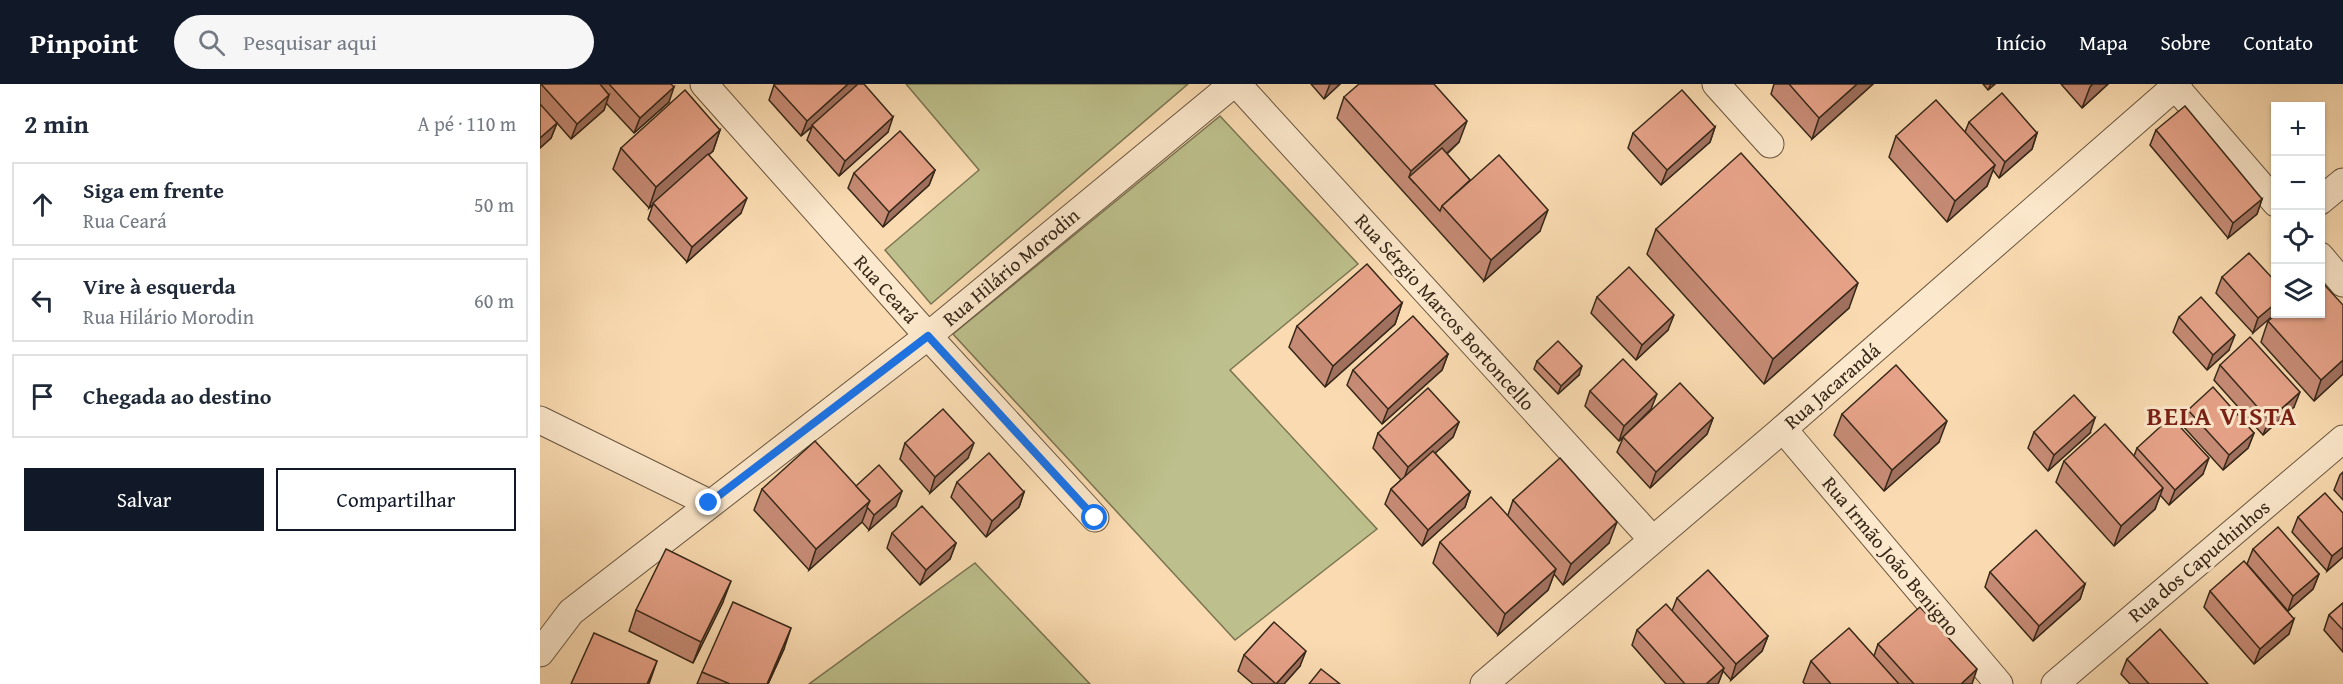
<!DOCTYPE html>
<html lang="pt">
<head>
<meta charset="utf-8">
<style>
  body { margin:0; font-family:"Gentium Book Plus",serif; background:#f6f6f7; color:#1f2937 }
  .controls { position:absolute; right:18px; top:18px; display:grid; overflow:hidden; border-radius:0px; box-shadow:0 2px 4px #0004 }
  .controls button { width:54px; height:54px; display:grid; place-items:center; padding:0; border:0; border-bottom:2px solid #e0e1e3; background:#fff; color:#1f2937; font:30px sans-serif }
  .stop { position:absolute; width:18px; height:18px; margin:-14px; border:4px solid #1a73e8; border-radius:50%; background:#fff }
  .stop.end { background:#1a73e8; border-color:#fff; box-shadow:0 2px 6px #0008 }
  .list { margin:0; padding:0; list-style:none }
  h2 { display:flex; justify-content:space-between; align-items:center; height:78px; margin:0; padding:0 24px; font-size:26px }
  h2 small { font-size:20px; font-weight:400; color:#747a83 }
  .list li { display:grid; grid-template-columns:39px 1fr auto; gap:18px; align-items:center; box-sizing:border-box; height:84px; margin:0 12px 12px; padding:0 12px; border:2px solid #e0e1e3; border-radius:0px }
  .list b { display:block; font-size:22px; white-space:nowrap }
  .list p { margin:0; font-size:20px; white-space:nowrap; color:#747a83 }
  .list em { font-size:20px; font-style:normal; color:#747a83 }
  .actions { display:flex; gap:12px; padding:18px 24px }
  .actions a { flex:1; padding:14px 0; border:2px solid #111827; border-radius:0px; text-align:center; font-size:21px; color:#111827 }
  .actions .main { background:#111827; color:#fff }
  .icon { flex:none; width:33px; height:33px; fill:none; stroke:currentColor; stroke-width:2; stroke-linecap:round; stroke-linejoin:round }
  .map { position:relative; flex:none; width:1803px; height:600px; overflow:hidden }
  header { display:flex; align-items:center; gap:36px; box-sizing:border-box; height:84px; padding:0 30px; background:#111827; color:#fff }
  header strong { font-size:28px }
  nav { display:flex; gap:33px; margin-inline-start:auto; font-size:21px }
  .search { width:420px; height:54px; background:#f6f6f7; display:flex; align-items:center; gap:15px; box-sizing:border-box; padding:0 21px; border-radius:33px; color:#747a83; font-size:22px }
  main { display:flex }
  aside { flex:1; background:#fff }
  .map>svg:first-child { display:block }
</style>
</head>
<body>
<header>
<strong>Pinpoint</strong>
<div class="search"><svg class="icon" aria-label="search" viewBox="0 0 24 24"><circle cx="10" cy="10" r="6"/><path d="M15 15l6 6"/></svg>Pesquisar aqui</div>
<nav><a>Início</a><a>Mapa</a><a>Sobre</a><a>Contato</a></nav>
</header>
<main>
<aside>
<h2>2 min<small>A pé · 110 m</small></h2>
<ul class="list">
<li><svg class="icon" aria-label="ahead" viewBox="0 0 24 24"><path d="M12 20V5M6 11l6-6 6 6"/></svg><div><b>Siga em frente</b><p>Rua Ceará</p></div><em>50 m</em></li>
<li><svg class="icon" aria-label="left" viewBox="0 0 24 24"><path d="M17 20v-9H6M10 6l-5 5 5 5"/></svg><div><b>Vire à esquerda</b><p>Rua Hilário Morodin</p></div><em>60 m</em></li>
<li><svg class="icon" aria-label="arrive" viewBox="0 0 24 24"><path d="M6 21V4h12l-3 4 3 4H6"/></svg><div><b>Chegada ao destino</b></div></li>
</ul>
<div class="actions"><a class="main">Salvar</a><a>Compartilhar</a></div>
</aside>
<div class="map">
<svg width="1803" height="600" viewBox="0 0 1803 600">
  <rect width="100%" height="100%" fill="#fadbb1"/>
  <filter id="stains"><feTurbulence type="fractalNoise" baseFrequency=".00333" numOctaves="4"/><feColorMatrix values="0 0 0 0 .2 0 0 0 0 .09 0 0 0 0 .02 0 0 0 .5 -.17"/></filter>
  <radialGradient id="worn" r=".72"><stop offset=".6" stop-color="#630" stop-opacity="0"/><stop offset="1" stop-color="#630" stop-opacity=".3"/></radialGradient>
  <g fill="#bdc08c" stroke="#7a7452" stroke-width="1.5">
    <polygon points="366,0 648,0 391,220 345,166 439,86"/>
    <polygon points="680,32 818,180 690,286 837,445 695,556 413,250"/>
    <polygon points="435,479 550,600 269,600"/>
  </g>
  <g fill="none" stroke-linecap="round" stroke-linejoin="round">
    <defs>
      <g id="street">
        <polyline points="164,0 388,252 555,434"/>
        <polyline points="697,0 1112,455"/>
        <polyline points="1176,0 1230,60"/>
        <polyline points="1633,0 1736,119"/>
        <polyline points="1780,117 1803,98"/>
        <polyline points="1780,172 1803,199"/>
        <polyline points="0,336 169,419"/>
        <polyline points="1243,345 1459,600"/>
        <polyline points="0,569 31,528 388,252 693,0"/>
        <polyline points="944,600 1243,345 1638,0"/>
        <polyline points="1515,600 1803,355"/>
      </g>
    </defs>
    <use href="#street" stroke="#68553f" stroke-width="29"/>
    <use href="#street" stroke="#fce8cc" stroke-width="27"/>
  </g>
  <g fill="#c68b75" stroke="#372819" stroke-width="1.5">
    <polygon points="0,0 131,0 129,18 94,49 66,19 64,26 31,55 17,39 11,54 0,64"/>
    <polygon points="771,0 800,0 784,15"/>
    <polygon points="1234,0 1333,0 1272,55 1231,10"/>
    <polygon points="1443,0 1455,0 1448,6"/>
    <polygon points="1521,0 1568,0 1542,24"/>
    <polygon points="234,1 348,48 299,92 267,56 272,43 261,52 229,16"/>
    <polygon points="804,13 919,58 907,70 930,96 1000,147 944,197 797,34"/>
    <polygon points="1429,38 1497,49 1492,65 1459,94 1453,86 1447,102 1407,138 1349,73 1356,52 1425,48"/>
    <polygon points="1175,43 1170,58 1121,101 1088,64 1093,49"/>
    <polygon points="180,46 173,67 168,71 201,129 147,178 108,135 113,120 109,124 73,85 81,64"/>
    <polygon points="1616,46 1722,115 1717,130 1688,154 1610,61"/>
    <polygon points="395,86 389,101 343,143 308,104 314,89"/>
    <polygon points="1116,145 1309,224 1224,300 1107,170"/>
    <polygon points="1682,193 1736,198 1713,249 1676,209"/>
    <polygon points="1057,213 1128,246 1096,276 1051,229"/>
    <polygon points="862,219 855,240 785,303 749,263 757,242"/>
    <polygon points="1639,233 1689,266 1667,286 1633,248"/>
    <polygon points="1728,237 1803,290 1774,317 1721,258"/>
    <polygon points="908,270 902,286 842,340 807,301 813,286"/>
    <polygon points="997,277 1039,291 1018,310 994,285"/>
    <polygon points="1680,281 1754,323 1723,351 1674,296"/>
    <polygon points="1050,307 1111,325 1090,346 1173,334 1167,350 1110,404 1077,368 1083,354 1079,357 1045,322"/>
    <polygon points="1648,326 1714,349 1708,364 1683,386 1642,341"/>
    <polygon points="1302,330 1399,358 1344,407 1294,351"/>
    <polygon points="919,338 913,353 895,369 930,408 925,423 882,462 845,420 851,405 861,396 833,364 838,349"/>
    <polygon points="1494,348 1550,349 1508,387 1488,364"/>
    <polygon points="365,359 428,374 390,409 360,375"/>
    <polygon points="1597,364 1663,390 1629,421 1620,411 1615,425 1574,462 1516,398 1524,377 1594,372"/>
    <polygon points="1803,388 1803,416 1794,406 1800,391"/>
    <polygon points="417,398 484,408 479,423 446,453 411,413"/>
    <polygon points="316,402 362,407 356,422 329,446 322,438 269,486 214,426 222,405"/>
    <polygon points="973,416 1069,459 1023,501 1014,490 1008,506 958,551 893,479 900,458 968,431"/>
    <polygon points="1803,429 1803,473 1787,487 1752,448 1758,433"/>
    <polygon points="352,449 416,459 410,475 380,501 347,464"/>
    <polygon points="1713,465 1779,490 1773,505 1748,527 1707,480"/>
    <polygon points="1450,488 1545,500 1540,515 1493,557 1445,503"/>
    <polygon points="1670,507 1749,550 1714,580 1664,523"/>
    <polygon points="1137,514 1228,552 1222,567 1191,596 1183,587 1178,600 1126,600 1092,561 1097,546 1132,527"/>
    <polygon points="183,518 153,579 89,547 96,526"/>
    <polygon points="1803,519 1803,568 1784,546 1789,531"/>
    <polygon points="1338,560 1432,600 1265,600 1263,598 1271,577 1334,572"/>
    <polygon points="244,565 228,600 157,600 162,588"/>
    <polygon points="704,571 760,582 744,600 713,600 698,587"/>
    <polygon points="1587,575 1668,600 1590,600 1581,590"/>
  </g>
  <g fill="#a1715f" stroke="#372819" stroke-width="1.5">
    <polygon points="308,0 320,0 261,52 267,37"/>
    <polygon points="790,0 800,0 784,15"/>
    <polygon points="1317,0 1333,0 1272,55 1279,34"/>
    <polygon points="1451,0 1455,0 1448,6"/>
    <polygon points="1553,0 1568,0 1542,24 1550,3"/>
    <polygon points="134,3 129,18 94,49 100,34"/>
    <polygon points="69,11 64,26 31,55 37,40"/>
    <polygon points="353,33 348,48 299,92 305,77"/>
    <polygon points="927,37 919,58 874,99 869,93 871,87"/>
    <polygon points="17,39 11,54 0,64 0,54"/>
    <polygon points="1175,43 1170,58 1121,101 1127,86"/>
    <polygon points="180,46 173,67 109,124 116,103"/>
    <polygon points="1497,49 1492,65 1459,94 1465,78"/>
    <polygon points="1455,81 1447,102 1407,138 1415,117"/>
    <polygon points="395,86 389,101 343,143 349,128"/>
    <polygon points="207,114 201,129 147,178 152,163"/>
    <polygon points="1722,115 1717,130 1688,154 1693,139"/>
    <polygon points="1008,126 1000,147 944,197 951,176"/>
    <polygon points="1318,199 1309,224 1224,300 1233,275"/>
    <polygon points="862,219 855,240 785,303 793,282"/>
    <polygon points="1736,219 1736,229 1713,249 1718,234"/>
    <polygon points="1134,231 1128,246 1096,276 1102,261"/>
    <polygon points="1695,251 1689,266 1667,286 1673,271"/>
    <polygon points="908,270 902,286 842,340 848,325"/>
    <polygon points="1803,276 1803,290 1774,317 1781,296"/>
    <polygon points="1042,282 1039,291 1018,310 1021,302"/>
    <polygon points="1760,308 1754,323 1723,351 1729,336"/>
    <polygon points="1117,310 1111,325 1079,357 1084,342"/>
    <polygon points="1173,334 1167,350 1110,404 1116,388"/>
    <polygon points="1555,334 1550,349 1508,387 1514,371"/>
    <polygon points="1407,337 1399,358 1344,407 1352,386"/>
    <polygon points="919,338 913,353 863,398 868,383"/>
    <polygon points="1714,349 1708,364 1683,386 1689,371"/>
    <polygon points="434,359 428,374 390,409 395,393"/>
    <polygon points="1669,374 1663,390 1629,421 1635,406"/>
    <polygon points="1623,404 1615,425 1574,462 1581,442"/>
    <polygon points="362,407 356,422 329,446 334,431"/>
    <polygon points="484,408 479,423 446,453 452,437"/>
    <polygon points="930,408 925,423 882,462 888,446"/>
    <polygon points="330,417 322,438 269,486 276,465"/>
    <polygon points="1077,438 1069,459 1023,501 1031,480"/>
    <polygon points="416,459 410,475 380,501 386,486"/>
    <polygon points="1803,463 1803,473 1787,487 1792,472"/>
    <polygon points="1016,485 1008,506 958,551 965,530"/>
    <polygon points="1779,490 1773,505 1748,527 1753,512"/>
    <polygon points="191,497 183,518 153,579 161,558"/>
    <polygon points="1545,500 1540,515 1493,557 1499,542"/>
    <polygon points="1754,535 1749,550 1714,580 1720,565"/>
    <polygon points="251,544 244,565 228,600 227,600"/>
    <polygon points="1228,552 1222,567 1191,596 1196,580"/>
    <polygon points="766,567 760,582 744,600 736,600"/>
    <polygon points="117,577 109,600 107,600"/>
    <polygon points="1184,584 1178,600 1166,600"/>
    <polygon points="1437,585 1432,600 1421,600"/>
  </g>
  <g fill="#e6a288" stroke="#372819" stroke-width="1.5">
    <polygon points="1,0 60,0 69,11 37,40"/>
    <polygon points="69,0 131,0 134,3 100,34"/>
    <polygon points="235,0 308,0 267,37 234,1"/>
    <polygon points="318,0 324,0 353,33 305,77 272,41"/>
    <polygon points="819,0 894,0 927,37 871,87 804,13"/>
    <polygon points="1249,0 1317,0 1279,34"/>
    <polygon points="145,6 180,46 116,103 81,64"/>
    <polygon points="1142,6 1175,43 1127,86 1093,49"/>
    <polygon points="1462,9 1497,49 1465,78 1429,38"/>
    <polygon points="1396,16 1455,81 1415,117 1356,52"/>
    <polygon points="0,20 17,39 0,54"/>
    <polygon points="1645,22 1722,115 1693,139 1616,46"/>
    <polygon points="360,47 395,86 349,128 314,89"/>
    <polygon points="902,64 930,96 902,122 900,127 869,93"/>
    <polygon points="1201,69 1318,199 1233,275 1116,145"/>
    <polygon points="168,70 207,114 152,163 113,119"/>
    <polygon points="959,71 1008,126 951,176 902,122"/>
    <polygon points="1709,169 1736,198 1736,219 1718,234 1682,193"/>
    <polygon points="827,180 862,219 793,282 757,242"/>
    <polygon points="1089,183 1134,231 1102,261 1057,213"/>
    <polygon points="1780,196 1803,221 1803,276 1781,296 1728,237 1737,230 1780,230"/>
    <polygon points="1661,213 1695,251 1673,271 1639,233"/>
    <polygon points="873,232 908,270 848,325 813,286"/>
    <polygon points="1710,253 1760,308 1729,336 1680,281"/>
    <polygon points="1018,257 1042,282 1021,302 997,277"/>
    <polygon points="1083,275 1117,310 1084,342 1050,307"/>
    <polygon points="1356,281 1407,337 1352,386 1302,330"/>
    <polygon points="1140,299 1173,334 1116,388 1083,353"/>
    <polygon points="1673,303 1714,349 1689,371 1648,326"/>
    <polygon points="888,304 919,338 868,383 838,349"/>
    <polygon points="1534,311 1555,334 1514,371 1494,348"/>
    <polygon points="403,325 434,359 395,393 365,359"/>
    <polygon points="1631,333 1669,374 1635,406 1597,364"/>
    <polygon points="1565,340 1623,404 1581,442 1524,377"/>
    <polygon points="275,357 330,417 276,465 222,405"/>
    <polygon points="893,367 930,408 888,446 851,405"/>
    <polygon points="449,369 484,408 452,437 417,398"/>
    <polygon points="1020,374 1077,438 1031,480 973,416"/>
    <polygon points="339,381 362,407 334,431 327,423 330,417 316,402"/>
    <polygon points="1785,409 1803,429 1803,463 1792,472 1758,433"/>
    <polygon points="951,413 1016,485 965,530 900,458"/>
    <polygon points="382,422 416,459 386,486 352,449"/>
    <polygon points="1738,443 1779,490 1753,512 1713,465"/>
    <polygon points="1496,446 1545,500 1499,542 1450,488"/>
    <polygon points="126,465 191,497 161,558 96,526"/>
    <polygon points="1704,477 1754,535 1720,565 1670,507"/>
    <polygon points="1168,486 1228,552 1196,580 1137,514"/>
    <polygon points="193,518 251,544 227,600 190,600 162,588"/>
    <polygon points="1803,519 1803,546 1789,531"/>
    <polygon points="1126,520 1184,584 1166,600 1145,600 1097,546"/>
    <polygon points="1380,523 1437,585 1421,600 1374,600 1338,560"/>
    <polygon points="734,538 766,567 736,600 704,571"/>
    <polygon points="1309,544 1359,600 1291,600 1271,577"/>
    <polygon points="1620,545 1668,600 1609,600 1587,575"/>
    <polygon points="54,549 117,577 107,600 31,600"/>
    <polygon points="781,585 800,600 769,600"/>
  </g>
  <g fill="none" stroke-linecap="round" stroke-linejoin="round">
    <polyline stroke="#1a73e8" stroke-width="8" points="169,419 388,252 555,434"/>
  </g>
  <g text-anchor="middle" stroke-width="6" stroke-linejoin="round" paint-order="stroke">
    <g font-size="20" fill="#372819" stroke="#fce8cc">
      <text transform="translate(471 183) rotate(-40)" y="7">Rua Hilário Morodin</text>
      <text transform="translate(346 205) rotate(48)" y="7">Rua Ceará</text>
      <text transform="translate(905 228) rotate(48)" y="7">Rua Sérgio Marcos Bortoncello</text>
      <text transform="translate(1292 302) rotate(-41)" y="7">Rua Jacarandá</text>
      <text transform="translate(1351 472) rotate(50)" y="7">Rua Irmão João Benigno</text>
      <text transform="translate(1659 477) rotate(-40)" y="7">Rua dos Capuchinhos</text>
    </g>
    <g font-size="26" font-weight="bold" letter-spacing="1.5" fill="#7a1f14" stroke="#fce8cc">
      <text x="1682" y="341">BELA VISTA</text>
    </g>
  </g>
  <rect width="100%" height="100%" filter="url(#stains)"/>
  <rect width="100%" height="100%" fill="url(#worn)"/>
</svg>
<div class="controls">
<button>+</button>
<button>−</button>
<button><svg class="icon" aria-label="locate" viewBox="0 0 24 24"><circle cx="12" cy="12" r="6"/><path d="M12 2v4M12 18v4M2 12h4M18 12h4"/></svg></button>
<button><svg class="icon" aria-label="layers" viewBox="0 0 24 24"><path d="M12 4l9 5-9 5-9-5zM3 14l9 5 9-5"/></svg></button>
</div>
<div class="stop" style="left:555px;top:434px"></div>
<div class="stop end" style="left:169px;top:419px"></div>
</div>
</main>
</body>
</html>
